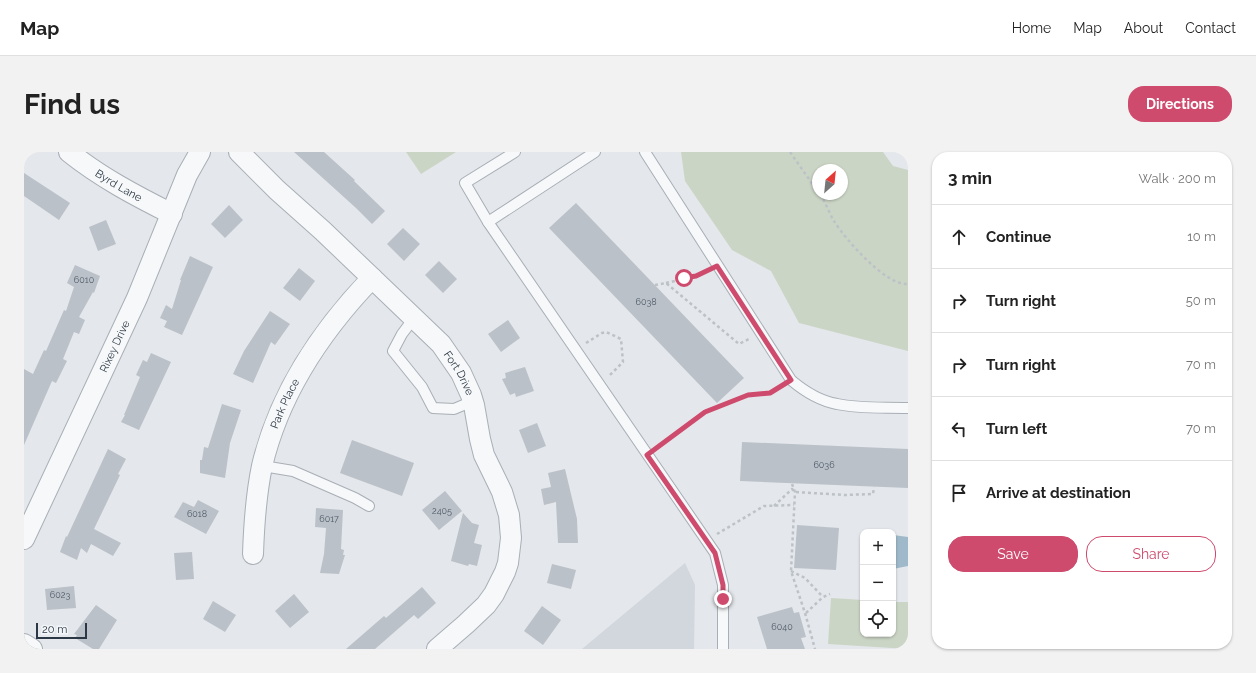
<!DOCTYPE html>
<html lang="en">
<head>
<meta charset="utf-8">
<style>
  body { margin:0; font-family:Raleway,sans-serif; background:#f2f2f2; color:#222 }
  .controls { position:absolute; right:12px; bottom:12px; display:grid; overflow:hidden; border-radius:8px; box-shadow:0 1px 3px #0004 }
  .controls button { width:36px; height:36px; display:grid; place-items:center; padding:0; border:0; border-bottom:1px solid #e0e0e0; background:#fff; color:#222; font:20px sans-serif }
  .compass { position:absolute; left:788px; top:12px; width:36px; height:36px; border-radius:50%; background:#fff; box-shadow:0 1px 3px #0004; rotate:27deg }
  .scale { position:absolute; left:12px; bottom:10px; width:51px; box-sizing:border-box; padding-left:4px; border:2px solid #2b3744; border-top:0; font-size:11px; line-height:14px; white-space:nowrap; color:#2b3744; -webkit-text-stroke:3px #f3f6f9; paint-order:stroke }
  .stop { position:absolute; width:12px; height:12px; margin:-9px; border:3px solid #ce4b6d; border-radius:50%; background:#fff }
  .stop.end { background:#ce4b6d; border-color:#fff; box-shadow:0 1px 4px #0008 }
  .list { margin:0; padding:0; list-style:none }
  h2 { display:flex; justify-content:space-between; align-items:center; height:52px; margin:0; padding:0 16px; font-size:17px }
  h2 small { font-size:13px; font-weight:400; color:#767676 }
  .list li { display:grid; grid-template-columns:26px 1fr auto; gap:12px; align-items:center; box-sizing:border-box; height:64px; padding:0 16px; border-top:1px solid #e0e0e0 }
  .list b { display:block; font-size:15px; white-space:nowrap }
  .list em { font-size:13px; font-style:normal; color:#767676 }
  .actions { display:flex; gap:8px; padding:12px 16px }
  .actions a { flex:1; padding:9px 0; border:1px solid #ce4b6d; border-radius:16px; text-align:center; font-size:14px; color:#ce4b6d }
  .actions .main { background:#ce4b6d; color:#fff }
  .icon { flex:none; width:22px; height:22px; fill:none; stroke:currentColor; stroke-width:2; stroke-linecap:round; stroke-linejoin:round }
  .map { position:relative; flex:none; width:884px; height:497px; overflow:hidden; border-radius:16px }
  header { display:flex; align-items:center; gap:24px; box-sizing:border-box; height:56px; padding:0 20px; background:#fff; border-bottom:1px solid #e0e0e0 }
  header strong { font-size:19px }
  nav { display:flex; gap:22px; margin-inline-start:auto; font-size:14px }
  .intro { display:flex; align-items:center; justify-content:space-between; box-sizing:border-box; height:96px; padding:0 24px }
  h1 { margin:0; font-size:28px }
  .button { padding:10px 18px; border-radius:16px; background:#ce4b6d; color:#fff; font-size:14px; font-weight:700 }
  main { display:flex; gap:24px; padding:0 24px }
  aside { flex:1; background:#fff; border-radius:16px; box-shadow:0 1px 3px #0004 }
  .map>svg:first-child { display:block }
</style>
</head>
<body>
<header>
<strong>Map</strong>
<nav><a>Home</a><a>Map</a><a>About</a><a>Contact</a></nav>
</header>
<div class="intro"><h1>Find us</h1><a class="button">Directions</a></div>
<main>
<div class="map">
<svg width="884" height="497" viewBox="0 0 884 497">
  <rect width="100%" height="100%" fill="#e4e7eb"/>
  <polygon fill="#d2d7dd" points="661,411 671,433 670,497 558,497"/>
  <g fill="#cbd5c5" fill-rule="evenodd">
    <polygon points="382,0 432,0 397,22"/>
    <path d="M657 0H859L869 14 884 18V199L775 171 747 119 708 98 661 29ZM794 18H818V42H794Z"/>
    <polygon points="807,446 839,448 839,482 869,482 869,450 884,450 884,497 804,492"/>
  </g>
  <polygon fill="#9fb9cb" points="869,383 884,385 884,414 869,417"/>
  <g fill="#bbc1c9">
    <polygon points="270,0 300,0 331,28 330,29 361,59 348,72 332,56"/>
    <polygon points="0,21 46,51 35,68 0,44"/>
    <polygon points="552,51 720,226 693,251 525,76"/>
    <polygon points="205,53 219,68 201,86 187,72"/>
    <polygon points="82,68 92,92 74,99 65,75"/>
    <polygon points="379,76 396,92 380,109 363,92"/>
    <polygon points="166,104 189,115 158,183 140,175 143,169 136,166 142,153 148,157 157,128 156,128"/>
    <polygon points="415,109 433,127 419,141 401,123"/>
    <polygon points="51,113 76,124 70,141 69,140 55,165 61,168 55,182 50,180 39,207 43,209 32,231 28,229 0,293 0,217 9,222 20,198 22,199 40,158 42,159 50,135 43,131"/>
    <polygon points="275,116 291,129 276,149 259,136"/>
    <polygon points="246,159 266,172 251,193 247,190 229,231 209,222 220,199"/>
    <polygon points="484,168 496,186 477,200 464,182"/>
    <polygon points="127,201 147,210 115,278 97,270 101,263 100,263 116,225 112,223 119,208 123,210"/>
    <polygon points="501,215 510,239 492,245 491,241 486,243 478,227 482,226 481,221"/>
    <polygon points="198,252 217,258 206,291 201,326 176,321 176,308 178,308 180,295 184,296"/>
    <polygon points="513,271 522,294 504,301 495,278"/>
    <polygon points="328,288 390,311 378,344 316,321"/>
    <polygon points="718,290 884,297 884,336 716,329"/>
    <polygon points="84,297 102,307 94,322 96,323 70,377 97,391 89,404 67,392 63,401 57,396 53,408 36,400 42,384 43,385"/>
    <polygon points="541,317 553,367 554,391 534,391 532,350 520,353 517,337 527,335 524,321"/>
    <polygon points="421,339 438,359 415,378 398,358"/>
    <polygon points="174,348 195,359 182,382 150,365 159,350 170,355"/>
    <polygon points="292,356 319,358 317,397 320,398 319,403 321,403 315,422 296,421 300,402 302,376 291,375"/>
    <polygon points="439,361 448,371 455,373 450,391 458,393 453,414 445,412 444,414 427,409"/>
    <polygon points="773,373 815,376 812,418 770,416"/>
    <polygon points="168,400 170,427 152,428 150,401"/>
    <polygon points="528,412 552,418 547,437 523,431"/>
    <polygon points="50,434 52,456 23,458 21,437"/>
    <polygon points="398,435 412,451 394,467 390,463 351,497 322,497 360,464 362,466"/>
    <polygon points="270,442 285,460 266,476 251,459"/>
    <polygon points="189,449 212,463 201,480 179,467"/>
    <polygon points="72,453 93,468 75,497 69,497 51,486 53,483 50,482"/>
    <polygon points="518,454 537,468 519,493 500,479"/>
    <polygon points="768,455 770,461 775,460 782,485 777,486 781,497 743,497 733,465"/>
  </g>
  <g fill="none" stroke-linecap="round" stroke-linejoin="round">
    <defs>
      <g id="lane">
        <polyline points="491,0 441,31 464,70 691,401 699,433 699,497"/>
        <path d="M621 0 767 228C780 239 796 249 813 252 836 257 861 255 884 256"/>
        <polyline points="464,70 571,0"/>
        <polyline points="390,166 378,182 369,199 398,235 409,256 430,257 449,249"/>
        <polyline points="239,314 269,319 331,346 345,354"/>
      </g>
      <g id="street">
        <path id="s1" d="M45 0C76 25 112 44 148 62"/>
        <path id="s2" d="M215 0 253 38 299 79 417 192 437 221 447 243 450 253 456 287 460 303 478 340 485 363 487 386 484 411 481 420 470 442 462 453 442 472 413 497"/>
        <path id="s3" d="M0 387 113 146 163 23 176 0"/>
        <path id="s4" d="M229 402C230 372 232 343 238 314 255 242 298 178 348 126"/>
        <polyline points="0,492 8,497"/>
      </g>
    </defs>
    <use href="#lane" stroke="#a9afb6" stroke-width="12"/>
    <use href="#street" stroke="#a9afb6" stroke-width="22"/>
    <g stroke="#bdc2c7" stroke-width="2.5" stroke-dasharray="3 3" stroke-linecap="butt">
      <polyline points="766,0 794,40"/>
      <path d="M796 42C802 51 805 61 810 69 821 87 862 134 884 132"/>
      <polyline points="642,131 673,124 682,119"/>
      <polyline points="631,133 642,131 715,192 725,187"/>
      <polyline points="562,191 578,181 582,180 597,187 599,210 585,224"/>
      <polyline points="634,295 681,260 724,243 746,241 756,235"/>
      <polyline points="768,332 771,340 767,419 781,461 791,497"/>
      <polyline points="750,354 768,337 771,340 821,343 849,342 850,335"/>
      <polyline points="693,382 740,354 770,353"/>
      <polyline points="767,419 781,426 799,445"/>
      <polyline points="782,461 799,445 806,442"/>
    </g>
    <use href="#lane" stroke="#f6f8fa" stroke-width="10"/>
    <use href="#street" stroke="#f6f8fa" stroke-width="20"/>
  </g>
  <g fill="none" stroke-linecap="round" stroke-linejoin="round">
    <polyline stroke="#ce4b6d" stroke-width="5" points="660,126 672,124 693,114 767,228 746,241 724,243 681,260 623,303 691,401 699,433 699,447"/>
  </g>
  <g text-anchor="middle" stroke-width="3" stroke-linejoin="round" paint-order="stroke">
    <g font-size="9" fill="#4f5a65">
      <text x="60" y="131">6010</text>
      <text x="622" y="153">6038</text>
      <text x="800" y="316">6036</text>
      <text x="418" y="362">2405</text>
      <text x="173" y="365">6018</text>
      <text x="305" y="370">6017</text>
      <text x="36" y="446">6023</text>
      <text x="758" y="478">6040</text>
    </g>
    <g font-size="11" fill="#2b3744" stroke="#f3f6f9">
      <text dy="4" stroke="none"><textPath href="#s1" startOffset="60">Byrd Lane</textPath></text>
      <text dy="4" stroke="none"><textPath href="#s3" startOffset="213">Rixey Drive</textPath></text>
      <text dy="4" stroke="none"><textPath href="#s2" startOffset="313">Fort Drive</textPath></text>
      <text dy="4" stroke="none"><textPath href="#s4" startOffset="155">Park Place</textPath></text>
    </g>
  </g>
</svg>
<div class="controls">
<button>+</button>
<button>−</button>
<button><svg class="icon" aria-label="locate" viewBox="0 0 24 24"><circle cx="12" cy="12" r="6"/><path d="M12 2v4M12 18v4M2 12h4M18 12h4"/></svg></button>
</div>
<svg class="compass" viewBox="-18 -18 36 36"><path d="M0-13l5 13h-10z" fill="#e53935"/><path d="M0 13l5-13h-10z" fill="#767676"/></svg>
<div class="scale">20 m</div>
<div class="stop" style="left:660px;top:126px"></div>
<div class="stop end" style="left:699px;top:447px"></div>
</div>
<aside>
<h2>3 min<small>Walk · 200 m</small></h2>
<ul class="list">
<li><svg class="icon" aria-label="ahead" viewBox="0 0 24 24"><path d="M12 20V5M6 11l6-6 6 6"/></svg><div><b>Continue</b></div><em>10 m</em></li>
<li><svg class="icon" aria-label="right" viewBox="0 0 24 24"><path d="M7 20v-9h11M14 6l5 5-5 5"/></svg><div><b>Turn right</b></div><em>50 m</em></li>
<li><svg class="icon" aria-label="right" viewBox="0 0 24 24"><path d="M7 20v-9h11M14 6l5 5-5 5"/></svg><div><b>Turn right</b></div><em>70 m</em></li>
<li><svg class="icon" aria-label="left" viewBox="0 0 24 24"><path d="M17 20v-9H6M10 6l-5 5 5 5"/></svg><div><b>Turn left</b></div><em>70 m</em></li>
<li><svg class="icon" aria-label="arrive" viewBox="0 0 24 24"><path d="M6 21V4h12l-3 4 3 4H6"/></svg><div><b>Arrive at destination</b></div></li>
</ul>
<div class="actions"><a class="main">Save</a><a>Share</a></div>
</aside>
</main>
</body>
</html>
